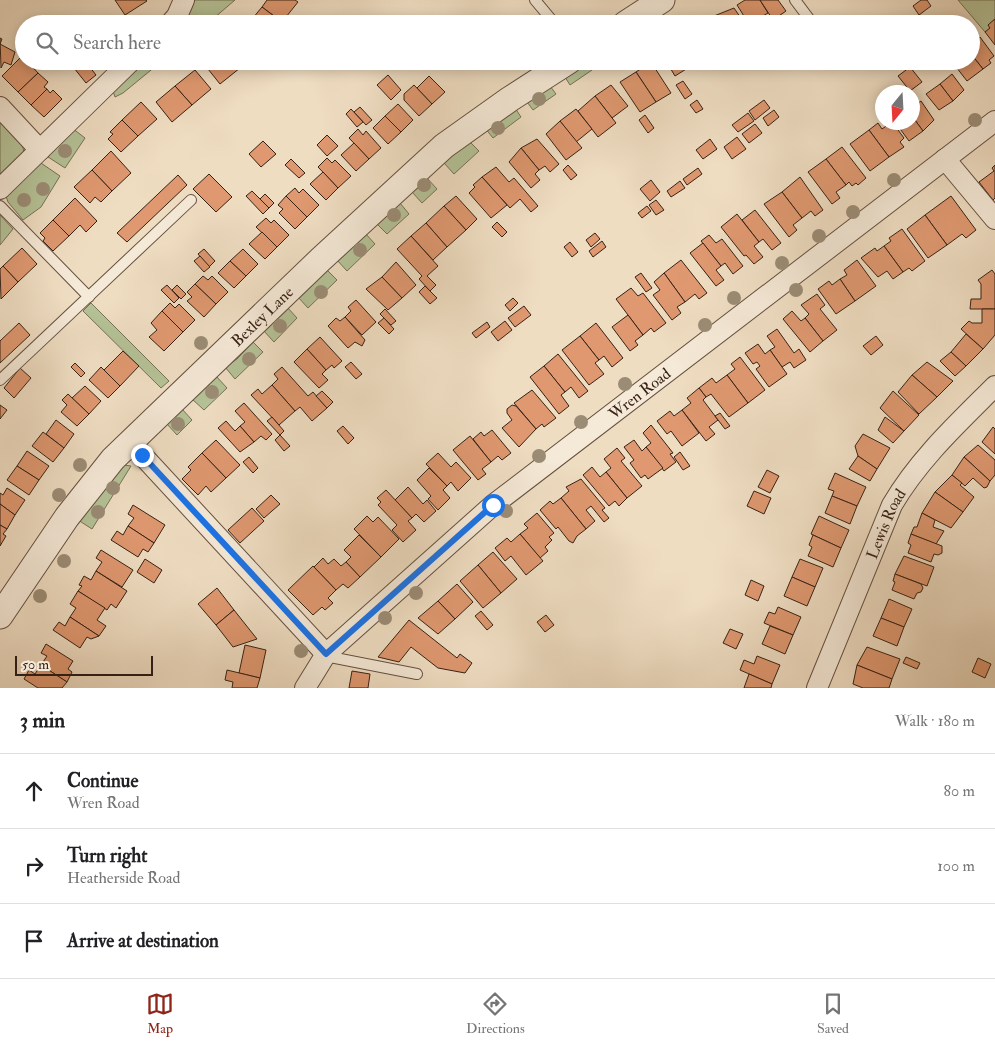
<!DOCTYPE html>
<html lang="en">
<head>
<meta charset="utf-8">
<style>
  body { margin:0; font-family:"IM FELL Double Pica",serif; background:#f6f6f6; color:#202124 }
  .compass { position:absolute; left:875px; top:85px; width:45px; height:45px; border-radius:50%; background:#fff; box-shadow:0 2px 12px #0003; rotate:198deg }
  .scale { position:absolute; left:15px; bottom:12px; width:138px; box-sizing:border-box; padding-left:5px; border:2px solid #372115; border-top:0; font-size:14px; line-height:18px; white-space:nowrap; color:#372115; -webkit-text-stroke:4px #f5e9d7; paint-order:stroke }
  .stop { position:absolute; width:15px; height:15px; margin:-11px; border:4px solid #1a73e8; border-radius:50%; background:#fff }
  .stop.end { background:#1a73e8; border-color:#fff; box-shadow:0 1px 5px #0008 }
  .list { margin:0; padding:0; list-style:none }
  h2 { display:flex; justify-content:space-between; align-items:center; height:65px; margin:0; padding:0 20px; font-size:21px }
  h2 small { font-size:16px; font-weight:400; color:#757577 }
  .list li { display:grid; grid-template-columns:32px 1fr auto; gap:15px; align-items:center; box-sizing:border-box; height:75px; padding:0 20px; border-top:1px solid #e0e0e0 }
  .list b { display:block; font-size:19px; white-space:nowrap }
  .list p { margin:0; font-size:16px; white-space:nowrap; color:#757577 }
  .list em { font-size:16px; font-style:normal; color:#757577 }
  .icon { flex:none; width:28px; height:28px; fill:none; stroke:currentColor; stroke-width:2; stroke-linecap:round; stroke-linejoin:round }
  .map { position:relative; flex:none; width:995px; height:688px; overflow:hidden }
  .search { position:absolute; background:#fff; box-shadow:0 2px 12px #0003; left:15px; right:15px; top:15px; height:55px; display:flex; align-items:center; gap:12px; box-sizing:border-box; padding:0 18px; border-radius:28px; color:#757577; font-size:19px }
  .sheet { height:290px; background:#fff }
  nav { display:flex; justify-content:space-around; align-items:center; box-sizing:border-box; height:70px; border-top:1px solid #e0e0e0; background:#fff; font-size:14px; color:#757577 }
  nav a { display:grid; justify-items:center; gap:2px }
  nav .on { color:#8f2418 }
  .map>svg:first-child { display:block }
</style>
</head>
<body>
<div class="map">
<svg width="995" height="688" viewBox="0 0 995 688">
  <rect width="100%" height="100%" fill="#efddc2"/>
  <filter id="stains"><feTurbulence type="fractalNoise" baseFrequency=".004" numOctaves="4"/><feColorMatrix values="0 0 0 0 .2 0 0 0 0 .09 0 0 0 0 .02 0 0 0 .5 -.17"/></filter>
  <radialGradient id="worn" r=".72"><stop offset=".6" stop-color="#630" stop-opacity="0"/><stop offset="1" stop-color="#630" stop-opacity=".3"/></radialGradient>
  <g fill="#b5c297" stroke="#767256">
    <polygon points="194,0 235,0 207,24 182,24"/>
    <polygon points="958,0 995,0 995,19 988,25 990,28 985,32"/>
    <polygon points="144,61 162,61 123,93 115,97 113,91"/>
    <polygon points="588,63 592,70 570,85 565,77"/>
    <polygon points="550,86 556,94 533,110 527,102"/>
    <polygon points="515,108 521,117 493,138 485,128"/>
    <path d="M0 121C31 153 32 150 0 181Z"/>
    <polygon points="72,128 85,138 65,168 45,155"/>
    <polygon points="469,141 479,151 454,174 444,163"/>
    <polygon points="38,161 60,176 41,207 23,220 8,202 6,196"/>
    <polygon points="427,178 437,189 422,203 412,192"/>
    <polygon points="400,203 409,214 387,234 377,224"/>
    <polygon points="0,215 13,229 0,245"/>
    <polygon points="365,233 375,244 347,271 336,259"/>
    <polygon points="326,269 337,280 308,308 297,296"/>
    <polygon points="91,303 169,381 161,388 83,311"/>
    <polygon points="287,307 297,318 274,342 263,330"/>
    <polygon points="253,342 263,352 235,379 225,367 237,359"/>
    <polygon points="216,376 227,388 204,410 192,399"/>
    <polygon points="182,409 192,420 177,435 167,424"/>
    <polygon points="124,465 131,466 92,529 75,518"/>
  </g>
  <g fill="#df9870" stroke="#372115">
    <polygon points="115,0 146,0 147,1 125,15"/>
    <polygon points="267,0 295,0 298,2 282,22 262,7"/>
    <polygon points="745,0 760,0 768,13 749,24 737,5"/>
    <polygon points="760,0 778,0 786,11 773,20"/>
    <polygon points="921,0 927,0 931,6 919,15 913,6"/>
    <polygon points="262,7 282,22 281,24 248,24"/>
    <polygon points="734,8 745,24 719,24 714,16"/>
    <polygon points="714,16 719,24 707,24 706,22"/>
    <polygon points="440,17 444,24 431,24"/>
    <polygon points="995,19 995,45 985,32 990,28 988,25"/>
    <polygon points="980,37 994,56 989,60 991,63 983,69 971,54 971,38 974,41"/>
    <polygon points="0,38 2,39 0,44 15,52 11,65 4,62 1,68"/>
    <polygon points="971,54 983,69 967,81 953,63 971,61"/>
    <polygon points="22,56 24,61 27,61 38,73 18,92 2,76"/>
    <polygon points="82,61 85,61 96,75 86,83 74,68"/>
    <polygon points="208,61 234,61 240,68 220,84 204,64"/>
    <polygon points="234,61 249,61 240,68"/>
    <polygon points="666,61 688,61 691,66 675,76"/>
    <polygon points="651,62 671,93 656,102 636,72"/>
    <polygon points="910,67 922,82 910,91 898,76"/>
    <polygon points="195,70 211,89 192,105 175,86"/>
    <polygon points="636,72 656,102 640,112 620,82"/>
    <polygon points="38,73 48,82 44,87 47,89 31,105 18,92"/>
    <polygon points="952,74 964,90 953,101 940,84"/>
    <polygon points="388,75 401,90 391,100 377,85"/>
    <polygon points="429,76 445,92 432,104 417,88"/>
    <polygon points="683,81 692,94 685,99 676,85"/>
    <polygon points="940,84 953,101 939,110 926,94"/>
    <polygon points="414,85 432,104 419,116 404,100 404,94"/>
    <polygon points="611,85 628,106 612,118 595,96"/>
    <polygon points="175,86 192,105 172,122 156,102"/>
    <polygon points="47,89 50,93 53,90 62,99 44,117 31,105"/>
    <polygon points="595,96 616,123 598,137 578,111"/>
    <polygon points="697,100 703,109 696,113 690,105"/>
    <polygon points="764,100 770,108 755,120 749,111"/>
    <polygon points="921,101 934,120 923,131 912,116 912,104 914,106"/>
    <polygon points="141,102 157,119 138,136 122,120"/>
    <polygon points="398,104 413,120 401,132 385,116"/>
    <polygon points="360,107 372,120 366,125 354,112"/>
    <polygon points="351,109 363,122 357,127 346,114"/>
    <polygon points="576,109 592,129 576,142 560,121"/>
    <polygon points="774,110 779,117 768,126 763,118"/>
    <polygon points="748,113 754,121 738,132 732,125"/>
    <polygon points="645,115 654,128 648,133 639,120"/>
    <polygon points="385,116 401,132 388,144 373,128"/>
    <polygon points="912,116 923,131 909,141 895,122 912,122"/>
    <polygon points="122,120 138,136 121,152 108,139 113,134 110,132"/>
    <polygon points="560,121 582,148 566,160 546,134"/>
    <polygon points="892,122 904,138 900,142 904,147 889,157 869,130 878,123 882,129"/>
    <polygon points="755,124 762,133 749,143 742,134"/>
    <polygon points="358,129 363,135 366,131 381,148 369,159 349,138"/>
    <polygon points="869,130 889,157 870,171 850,144"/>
    <polygon points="327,135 338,146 327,156 317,145"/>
    <polygon points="737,137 746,149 732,159 724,147"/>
    <polygon points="537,139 559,164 550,172 545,166 539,170 521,148"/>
    <polygon points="710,139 717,149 703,159 696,150"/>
    <polygon points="263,141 276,154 261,167 249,154"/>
    <polygon points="354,143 369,159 356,171 341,155"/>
    <polygon points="842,147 866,178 858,185 856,183 852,186 849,182 846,185 826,159"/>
    <polygon points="521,148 539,170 535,174 540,180 531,188 509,162"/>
    <polygon points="111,151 131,173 112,191 92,170"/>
    <polygon points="327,158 332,163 335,160 351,176 338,188 318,167"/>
    <polygon points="291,159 305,173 299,178 285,165"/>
    <polygon points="826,159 846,185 836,192 840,198 832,204 808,172"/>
    <polygon points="568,165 577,175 571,180 563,170"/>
    <polygon points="995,165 995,198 993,200 979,182 994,171 992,168"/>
    <polygon points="496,167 509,182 514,178 538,206 531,212 520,199 510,208 482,177"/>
    <polygon points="698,168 702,174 687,185 683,179"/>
    <polygon points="92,170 112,191 101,202 95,197 90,203 74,187"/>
    <polygon points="323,172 338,188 326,200 310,184"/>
    <polygon points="209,174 232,197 216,212 193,189"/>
    <polygon points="178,175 187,185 127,242 117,233"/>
    <polygon points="482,177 507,205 491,218 469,193 475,187 473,185"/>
    <polygon points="800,177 823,210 815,216 811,211 802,218 782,192"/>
    <polygon points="651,180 660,192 650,201 640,189"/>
    <polygon points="680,181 685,188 671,197 667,191"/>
    <polygon points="295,188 299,193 303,189 319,205 307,217 286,196"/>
    <polygon points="252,191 269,208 263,214 246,196"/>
    <polygon points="782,192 802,218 793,225 797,230 789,237 764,204"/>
    <polygon points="265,194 274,203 269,208 260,199"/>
    <polygon points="286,196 307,217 295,229 279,213 283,209 278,205"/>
    <polygon points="456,196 477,219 466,230 444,206"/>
    <polygon points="951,196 976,230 966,238 962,234 947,245 925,215"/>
    <polygon points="75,198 97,221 86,232 80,225 69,236 53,220"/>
    <polygon points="656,200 664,210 656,215 649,205"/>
    <polygon points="444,206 466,230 447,247 426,223"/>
    <polygon points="647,206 651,211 642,218 638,213"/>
    <polygon points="755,210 781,243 772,250 763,239 759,242 742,220"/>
    <polygon points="737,214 759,242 754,246 763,257 754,264 746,255 744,256 721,227"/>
    <polygon points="925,215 947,245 928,258 907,229"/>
    <polygon points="266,218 271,223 274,220 289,235 277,247 256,227"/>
    <polygon points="53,220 69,236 53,251 43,241 45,238 40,233"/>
    <polygon points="497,222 507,232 502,237 492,227"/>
    <polygon points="426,223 447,247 433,260 411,236"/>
    <polygon points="902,229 925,261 912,271 909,268 903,272 884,246 891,241 889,238"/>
    <polygon points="262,232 277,247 265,259 249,244"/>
    <polygon points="595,233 600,239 591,247 586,240"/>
    <polygon points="709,235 716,243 722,239 743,266 733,274 725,263 721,266 701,241"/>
    <polygon points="411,236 438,266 427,276 436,285 430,291 419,279 422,276 397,249"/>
    <polygon points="602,241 606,247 593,257 589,251"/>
    <polygon points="570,242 578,252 572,257 564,247"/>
    <polygon points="703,243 721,266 716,270 724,280 716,286 690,253"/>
    <polygon points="884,246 903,272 893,279 887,271 878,277 861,258 875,248 877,251"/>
    <polygon points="22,248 37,264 18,282 3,266"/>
    <polygon points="204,249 215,261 209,267 198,254"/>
    <polygon points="243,249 258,264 246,276 230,261"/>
    <polygon points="200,256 210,267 204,272 194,261"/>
    <polygon points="681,260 707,293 699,299 695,294 685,302 664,273"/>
    <polygon points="857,260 876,286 855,301 840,279 847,275 844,270"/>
    <polygon points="230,261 246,276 234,288 218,273"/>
    <polygon points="396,262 416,285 402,298 382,277"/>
    <polygon points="3,266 18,282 1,299 0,269"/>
    <polygon points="992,270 995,274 995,309 970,309 971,299 981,299 981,284 978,280"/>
    <polygon points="641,273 652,288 646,292 635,277"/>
    <polygon points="664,273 685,302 677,307 681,313 672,320 653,295 660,290 654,282"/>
    <polygon points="203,276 208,280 212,276 228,292 216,304 195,284"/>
    <polygon points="382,277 402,298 388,310 366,289"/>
    <polygon points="840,279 855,301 836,314 818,289 829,281 832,285"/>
    <polygon points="195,284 216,304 204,317 187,301 192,297 187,292"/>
    <polygon points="167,285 179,298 174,303 161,290"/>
    <polygon points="177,285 186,294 181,299 172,290"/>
    <polygon points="425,286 437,298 430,304 419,292"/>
    <polygon points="631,288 638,296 643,293 666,323 654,332 651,328 643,335 616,299"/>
    <polygon points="817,294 825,305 820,309 837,330 823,341 805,318 809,314 801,305"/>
    <polygon points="513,298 518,303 510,311 505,305"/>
    <polygon points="356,300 376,322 362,335 345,317 351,311 348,307"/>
    <polygon points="170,303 175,308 179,304 195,320 183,332 162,311"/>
    <polygon points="524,306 531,315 515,327 508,318"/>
    <polygon points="385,309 396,321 391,325 380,314"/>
    <polygon points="982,309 995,309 995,335 983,349 961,329 969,321 972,323 982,323"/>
    <polygon points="162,311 183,332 164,351 149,337 157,330 151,323"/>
    <polygon points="792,311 801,321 805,318 823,341 810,352 783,319"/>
    <polygon points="628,315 643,335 635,341 638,345 630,351 612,327"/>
    <polygon points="345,317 365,340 362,346 355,342 348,348 328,326 336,318 340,321"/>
    <polygon points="384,318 394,329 389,334 378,323"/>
    <polygon points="505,321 512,330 498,341 491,332"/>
    <polygon points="487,322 490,327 476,338 472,333"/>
    <polygon points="19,323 30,335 0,363 0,341"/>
    <polygon points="596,323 623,358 612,367 604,356 599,360 580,336"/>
    <polygon points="777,329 794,353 799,349 806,360 794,368 790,362 782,367 770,350 775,347 767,336"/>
    <polygon points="966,334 983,349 966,366 951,352"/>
    <polygon points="580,336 599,360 595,363 604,374 589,385 562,350"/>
    <polygon points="876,336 883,345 871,355 863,346"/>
    <polygon points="320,337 342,361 334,368 332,365 326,370 307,349"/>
    <polygon points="758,344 765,354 770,350 787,374 769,387 756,369 760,366 757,362 753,364 745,353"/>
    <polygon points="307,349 326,370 322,374 328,380 319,388 294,362"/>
    <polygon points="123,351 139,366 120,386 104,370"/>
    <polygon points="951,352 966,366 955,376 940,361"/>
    <polygon points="558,354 588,391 579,398 571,387 565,392 544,366"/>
    <polygon points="740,357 765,390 748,403 727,375 735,369 731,364"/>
    <polygon points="351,362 362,374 356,379 345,367"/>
    <polygon points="927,362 953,381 937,397 912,375"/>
    <polygon points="75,363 85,373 81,377 71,367"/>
    <polygon points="544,366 565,392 561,395 569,406 559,414 530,377"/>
    <polygon points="101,367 120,386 108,398 89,380"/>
    <polygon points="282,367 308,396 313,392 327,408 312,421 300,407 295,411 272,385 278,379 274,374"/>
    <polygon points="20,368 31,378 14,398 4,388"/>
    <polygon points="727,375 748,403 729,417 711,394 706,397 699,388 712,378 716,383"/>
    <polygon points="912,375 937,397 919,414 898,392"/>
    <polygon points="272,385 295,411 279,425 251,395 258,389 262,394"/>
    <polygon points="85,386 101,401 89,414 72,398"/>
    <polygon points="699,388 706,397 703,400 718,420 709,427 715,434 706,441 682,410 691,403 687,398"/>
    <polygon points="532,390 556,418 544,427 542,424 536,429 514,403"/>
    <polygon points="322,391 333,402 327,408 316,396"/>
    <polygon points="893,391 919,415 904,431 880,408"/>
    <polygon points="68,394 89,414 77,426 61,412 67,405 62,400"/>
    <polygon points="244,403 272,434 266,440 261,436 254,442 240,426 245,422 235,411"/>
    <polygon points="0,405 7,410 0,419"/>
    <polygon points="512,405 516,406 536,429 519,447 502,428 512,420 507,413 507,409"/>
    <polygon points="682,410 699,433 682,446 671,431 667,434 657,421 670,411 674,416"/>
    <polygon points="720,413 730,426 725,429 715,416"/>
    <polygon points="272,417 284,431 280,435 267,421"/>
    <polygon points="885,417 904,431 893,443 878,430"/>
    <polygon points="56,420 74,434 64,448 46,434"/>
    <polygon points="226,421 235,431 240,426 254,442 240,452 218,428"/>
    <polygon points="651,425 673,453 670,454 676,462 664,471 646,447 651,443 643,433"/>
    <polygon points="343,426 354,438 348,444 337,431"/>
    <polygon points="993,427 995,429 995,454 982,442"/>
    <polygon points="492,430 511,453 502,460 498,456 491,462 473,439 481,432 484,436"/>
    <polygon points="43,432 64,448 53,462 32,446"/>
    <polygon points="863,434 890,448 877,469 858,456 855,446"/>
    <polygon points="280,435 290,446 284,451 275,440"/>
    <polygon points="470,436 491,462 482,469 486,474 478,480 453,450"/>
    <polygon points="216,440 240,465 226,478 202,453"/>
    <polygon points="634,440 642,451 646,447 663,468 648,479 645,475 641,478 630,463 634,460 624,447"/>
    <polygon points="978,445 995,460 995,475 990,481 964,457"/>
    <polygon points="617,448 625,458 621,461 642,486 627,498 606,472 611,468 604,459"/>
    <polygon points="27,451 49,466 39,480 17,466"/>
    <polygon points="680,452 690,466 683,470 674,457"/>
    <polygon points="202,453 226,478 211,492 206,486 198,495 182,479 191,470 188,467"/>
    <polygon points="438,453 451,467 456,462 471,478 458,491 451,482 447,486 426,464"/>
    <polygon points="858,456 877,469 870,481 849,469"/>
    <polygon points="249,457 258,468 253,473 243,462"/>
    <polygon points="964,457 990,481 987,487 984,488 973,478 965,486 952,475"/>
    <polygon points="17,466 39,480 29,495 7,480"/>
    <polygon points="592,467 600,477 606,472 627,498 619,506 615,501 609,506 583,475"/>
    <polygon points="429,468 447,486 443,490 450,498 438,510 428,499 431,496 417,480"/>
    <polygon points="767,470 779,476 770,493 758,487"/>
    <polygon points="835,473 866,487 857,506 832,496 834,491 828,489"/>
    <polygon points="952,475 962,483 960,485 974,497 963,512 935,492"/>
    <polygon points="581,479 605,508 602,510 609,518 604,522 591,506 586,510 595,521 586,529 561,498 569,491 566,487"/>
    <polygon points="408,487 423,504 427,500 436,511 424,522 416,514 412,518 395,500"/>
    <polygon points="7,488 25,500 15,515 0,504 0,493 3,495"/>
    <polygon points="386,490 412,518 408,521 416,530 403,542 392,530 397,525 378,505 381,502 377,498"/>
    <polygon points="754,491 771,498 764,514 747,506"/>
    <polygon points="935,492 963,512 951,528 922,513"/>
    <polygon points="271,495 280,504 264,518 256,509"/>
    <polygon points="832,496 857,506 850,524 825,513"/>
    <polygon points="561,498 586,529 577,536 573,543 569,541 558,527 556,529 540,510 550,501 553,504"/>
    <polygon points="0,504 15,515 7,529 0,525"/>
    <polygon points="133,505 165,525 154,543 128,526 134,518 128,514"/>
    <polygon points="252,508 264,521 240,543 228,530"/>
    <polygon points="537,513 554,533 549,537 552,540 545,547 548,551 540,558 520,534 528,528 524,524"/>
    <polygon points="922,513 935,520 933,527 944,531 936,544 911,534 914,527 917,527"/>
    <polygon points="367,516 373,522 378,517 399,539 381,557 354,529"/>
    <polygon points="819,516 849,530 841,548 811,534"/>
    <polygon points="0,525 7,529 3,534 6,536 0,546"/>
    <polygon points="128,526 154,543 148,552 143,549 138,557 111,540 117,531 123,535"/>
    <polygon points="520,534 543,561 526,575 511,556 505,561 495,548 507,538 511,542"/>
    <polygon points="911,534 942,546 942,553 938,555 934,554 931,562 908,553 911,545 908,543"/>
    <polygon points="359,535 381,557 360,577 346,562 351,557 344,550"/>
    <polygon points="813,535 841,548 833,567 808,556 812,547 809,545"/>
    <polygon points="101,550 133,570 122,587 96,571 102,562 96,558"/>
    <polygon points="493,552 517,579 501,593 478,565"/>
    <polygon points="904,556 934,567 927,586 895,574"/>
    <polygon points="323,558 328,564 334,559 341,566 346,562 360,577 348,588 343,584 336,590 314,567"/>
    <polygon points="145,559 162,570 154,583 137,572"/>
    <polygon points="800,559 823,568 815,587 792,577"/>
    <polygon points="478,565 501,593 483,608 460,581"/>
    <polygon points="313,566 336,590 328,598 333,603 325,610 322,607 313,615 288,590"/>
    <polygon points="96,571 127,591 116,608 111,604 107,610 78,591 82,586 79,585 84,576 91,580"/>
    <polygon points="895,574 921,584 923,588 921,592 917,593 914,599 892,590 895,582 893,581"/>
    <polygon points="792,577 815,587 807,606 784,596"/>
    <polygon points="751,580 764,586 758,601 745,595"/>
    <polygon points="457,584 473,602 455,619 438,601"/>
    <polygon points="217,588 234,610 216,625 198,604"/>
    <polygon points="78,591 105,608 97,620 106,626 99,636 70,617 76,608 70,604"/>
    <polygon points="889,599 912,609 904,627 881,618"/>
    <polygon points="438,601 455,619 438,634 418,618"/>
    <polygon points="778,607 801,617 793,635 764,623 769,612 775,614"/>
    <polygon points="234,610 257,639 233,647 216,625"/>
    <polygon points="481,611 493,625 487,630 475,616"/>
    <polygon points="546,615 554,625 545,632 537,622"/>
    <polygon points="70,617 99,636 91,639 87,637 80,648 53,630 59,622 65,626"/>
    <polygon points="881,618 904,627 897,646 873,636"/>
    <polygon points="409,620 457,658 460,654 472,663 465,673 438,668 411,647 399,662 378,657"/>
    <polygon points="770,626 793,635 785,654 762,644"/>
    <polygon points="730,629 743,634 736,649 723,643"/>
    <polygon points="46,644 73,661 68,669 72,672 67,682 41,665 47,656 41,653"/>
    <polygon points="245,645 266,650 260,678 239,673"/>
    <polygon points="867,647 900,659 892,679 857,665"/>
    <polygon points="757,656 780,665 772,684 740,670 744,660 754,664"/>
    <polygon points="906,657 920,663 917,669 903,663"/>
    <polygon points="978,658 991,664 985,678 972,672"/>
    <polygon points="41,665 67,682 62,688 38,688 24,679 29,670 35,674"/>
    <polygon points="857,665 892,679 889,688 863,688 853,684"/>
    <polygon points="227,670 260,678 257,688 232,688 233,682 225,680"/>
    <polygon points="352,671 370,674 368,688 349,688"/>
    <polygon points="749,674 772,684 771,688 744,688"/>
  </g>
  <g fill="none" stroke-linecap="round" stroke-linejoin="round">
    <defs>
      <g id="service">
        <polyline points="535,0 555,24"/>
        <polyline points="795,0 813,24"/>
        <polyline points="0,206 89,297"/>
        <polyline points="0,380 191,200"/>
        <polyline points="325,656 417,674"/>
      </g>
      <g id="minor">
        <polyline points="170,24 177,16 184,0"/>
        <polyline points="0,107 40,150"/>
        <polyline points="945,159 995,219"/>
        <polyline points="0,189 131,61"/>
        <polyline points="131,443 326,654"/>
        <path id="s1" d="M305 688 326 654 493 505 995 121"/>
        <path id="s2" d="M817 688 892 505C919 459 957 424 995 386"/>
      </g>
      <g id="tertiary">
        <polyline points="625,24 662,0"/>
        <path id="s3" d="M0 616 67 517 113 459 320 260 444 146 510 99 569 61"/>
      </g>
    </defs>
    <use href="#service" stroke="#655040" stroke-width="12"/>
    <use href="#minor" stroke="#655040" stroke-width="22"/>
    <use href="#tertiary" stroke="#655040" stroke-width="27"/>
    <use href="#service" stroke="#f5e9d7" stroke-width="10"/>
    <use href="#minor" stroke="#f5e9d7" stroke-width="20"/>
    <use href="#tertiary" stroke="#f5e9d7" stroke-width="25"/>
  </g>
  <g fill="#9b8c75">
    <circle cx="539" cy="99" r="7"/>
    <circle cx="975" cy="120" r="7"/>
    <circle cx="498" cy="128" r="7"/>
    <circle cx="65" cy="151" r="7"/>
    <circle cx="894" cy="180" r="7"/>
    <circle cx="424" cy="185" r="7"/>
    <circle cx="43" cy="189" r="7"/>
    <circle cx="24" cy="200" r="7"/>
    <circle cx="853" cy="212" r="7"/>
    <circle cx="394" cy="215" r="7"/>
    <circle cx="819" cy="236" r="7"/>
    <circle cx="360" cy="250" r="7"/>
    <circle cx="782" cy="263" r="7"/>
    <circle cx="796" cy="290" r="7"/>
    <circle cx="321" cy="292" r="7"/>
    <circle cx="734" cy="298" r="7"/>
    <circle cx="705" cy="325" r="7"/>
    <circle cx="280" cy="326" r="7"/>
    <circle cx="201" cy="343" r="7"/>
    <circle cx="249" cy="359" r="7"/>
    <circle cx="625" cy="384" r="7"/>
    <circle cx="212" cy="392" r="7"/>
    <circle cx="581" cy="422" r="7"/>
    <circle cx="178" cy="424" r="7"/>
    <circle cx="539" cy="456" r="7"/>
    <circle cx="80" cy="465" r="7"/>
    <circle cx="113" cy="488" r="7"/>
    <circle cx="59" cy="495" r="7"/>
    <circle cx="506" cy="511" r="7"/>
    <circle cx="98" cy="512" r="7"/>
    <circle cx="64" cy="561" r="7"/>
    <circle cx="416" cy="593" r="7"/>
    <circle cx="40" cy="596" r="7"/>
    <circle cx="385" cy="618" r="7"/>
    <circle cx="301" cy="651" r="7"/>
  </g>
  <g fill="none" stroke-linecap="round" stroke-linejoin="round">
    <polyline stroke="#1a73e8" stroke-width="6" points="142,455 326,654 493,505"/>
  </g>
  <g text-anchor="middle" stroke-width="5" stroke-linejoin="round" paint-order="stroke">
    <g font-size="16" fill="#372115" stroke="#f5e9d7">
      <text dy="6" stroke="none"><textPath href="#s3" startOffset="400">Bexley Lane</textPath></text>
      <text dy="6" stroke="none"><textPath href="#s1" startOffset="448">Wren Road</textPath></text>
      <text dy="6" stroke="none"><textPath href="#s2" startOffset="178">Lewis Road</textPath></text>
    </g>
  </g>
  <rect width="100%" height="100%" filter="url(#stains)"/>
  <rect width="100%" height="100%" fill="url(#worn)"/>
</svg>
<svg class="compass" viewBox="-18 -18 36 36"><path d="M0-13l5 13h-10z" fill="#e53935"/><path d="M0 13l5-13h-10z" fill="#757577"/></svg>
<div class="scale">50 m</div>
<div class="stop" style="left:493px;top:505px"></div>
<div class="stop end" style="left:142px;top:455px"></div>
<div class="search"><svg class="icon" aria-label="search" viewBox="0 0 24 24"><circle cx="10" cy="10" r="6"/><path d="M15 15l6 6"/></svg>Search here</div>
</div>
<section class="sheet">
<h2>3 min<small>Walk · 180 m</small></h2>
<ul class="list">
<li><svg class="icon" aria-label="ahead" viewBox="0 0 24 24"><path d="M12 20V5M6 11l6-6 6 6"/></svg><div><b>Continue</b><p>Wren Road</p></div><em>80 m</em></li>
<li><svg class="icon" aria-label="right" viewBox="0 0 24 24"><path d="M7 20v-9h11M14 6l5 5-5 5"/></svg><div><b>Turn right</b><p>Heatherside Road</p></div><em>100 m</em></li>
<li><svg class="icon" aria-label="arrive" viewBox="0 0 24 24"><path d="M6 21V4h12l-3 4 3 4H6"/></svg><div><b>Arrive at destination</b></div></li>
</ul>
</section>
<nav>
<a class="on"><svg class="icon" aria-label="map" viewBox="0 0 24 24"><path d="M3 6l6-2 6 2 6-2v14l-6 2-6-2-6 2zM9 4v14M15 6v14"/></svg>Map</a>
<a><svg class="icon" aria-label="directions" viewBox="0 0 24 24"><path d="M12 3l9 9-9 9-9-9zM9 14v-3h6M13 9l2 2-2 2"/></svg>Directions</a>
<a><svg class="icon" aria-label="saved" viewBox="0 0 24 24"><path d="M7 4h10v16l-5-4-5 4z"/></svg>Saved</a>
</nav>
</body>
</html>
